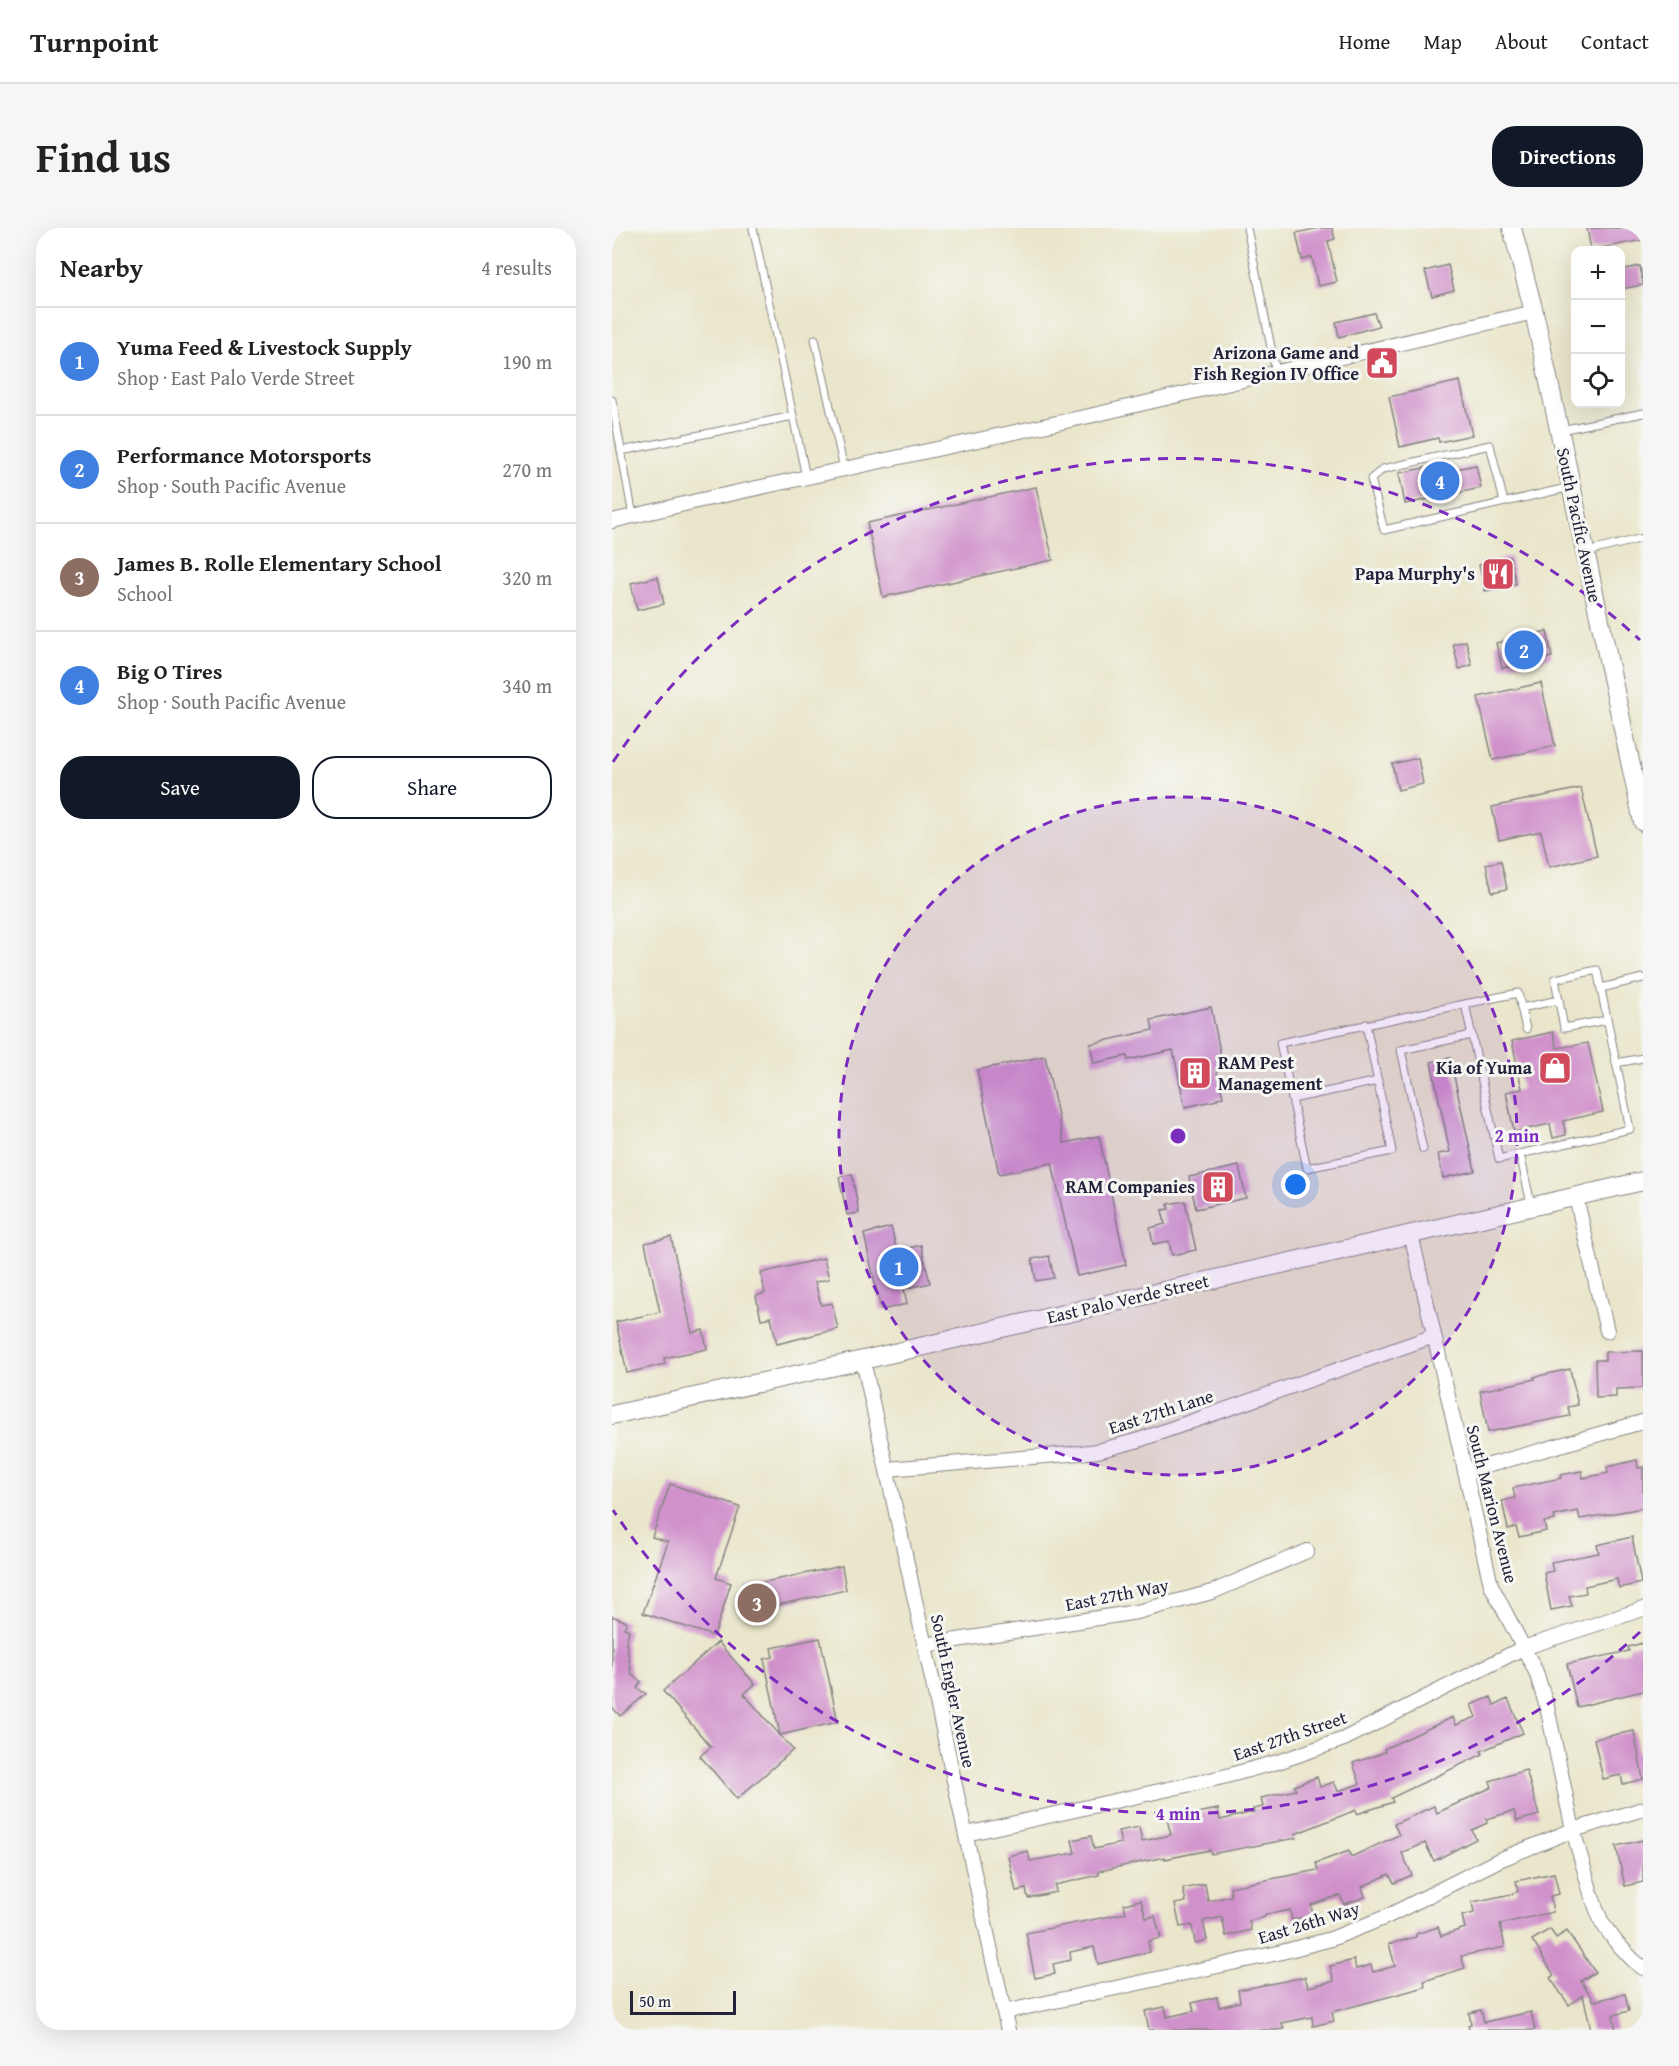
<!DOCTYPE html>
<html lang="en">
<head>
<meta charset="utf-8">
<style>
  body { margin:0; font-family:"Gentium Book Plus",serif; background:#f6f6f6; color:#222 }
  .controls { position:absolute; right:18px; top:18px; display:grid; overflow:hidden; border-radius:12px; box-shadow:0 6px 24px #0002 }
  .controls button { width:54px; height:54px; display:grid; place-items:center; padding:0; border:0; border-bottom:2px solid #e0e0e0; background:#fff; color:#222; font:30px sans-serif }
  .scale { position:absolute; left:18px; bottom:15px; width:106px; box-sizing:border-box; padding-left:6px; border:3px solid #22223b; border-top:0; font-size:16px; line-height:21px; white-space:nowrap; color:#22223b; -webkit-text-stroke:4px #f6f6f2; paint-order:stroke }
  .you { position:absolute; left:684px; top:957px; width:21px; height:21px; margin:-15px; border:4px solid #fff; border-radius:50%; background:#1a73e8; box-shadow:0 0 0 9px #1a73e833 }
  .badge { display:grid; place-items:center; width:39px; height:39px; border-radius:50%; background:#111827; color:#fff; font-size:20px; font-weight:700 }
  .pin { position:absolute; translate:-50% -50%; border:3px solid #fff; box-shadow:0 2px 6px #0006 }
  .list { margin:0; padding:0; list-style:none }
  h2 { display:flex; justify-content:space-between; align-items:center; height:78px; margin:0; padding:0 24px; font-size:26px }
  h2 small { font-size:20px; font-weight:400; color:#767676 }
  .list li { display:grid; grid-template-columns:39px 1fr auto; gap:18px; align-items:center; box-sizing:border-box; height:108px; padding:0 24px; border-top:2px solid #e0e0e0 }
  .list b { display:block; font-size:22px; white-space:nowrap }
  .list p { margin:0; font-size:20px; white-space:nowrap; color:#767676 }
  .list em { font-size:20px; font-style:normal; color:#767676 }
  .actions { display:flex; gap:12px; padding:18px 24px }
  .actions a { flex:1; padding:14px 0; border:2px solid #111827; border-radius:24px; text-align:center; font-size:21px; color:#111827 }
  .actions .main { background:#111827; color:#fff }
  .icon { flex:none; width:33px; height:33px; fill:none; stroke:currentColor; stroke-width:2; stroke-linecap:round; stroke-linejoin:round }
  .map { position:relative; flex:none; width:1031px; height:1802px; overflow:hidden; border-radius:24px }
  header { display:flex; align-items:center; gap:36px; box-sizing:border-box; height:84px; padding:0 30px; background:#fff; border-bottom:2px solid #e0e0e0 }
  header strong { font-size:28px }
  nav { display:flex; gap:33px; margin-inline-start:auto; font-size:21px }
  .intro { display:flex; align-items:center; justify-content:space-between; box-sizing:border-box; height:144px; padding:0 36px }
  h1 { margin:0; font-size:42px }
  .button { padding:15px 27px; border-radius:24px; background:#111827; color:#fff; font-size:21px; font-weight:700 }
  main { display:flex; gap:36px; padding:0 36px }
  aside { flex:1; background:#fff; border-radius:24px; box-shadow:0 6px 24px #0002 }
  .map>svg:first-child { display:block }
</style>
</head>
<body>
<header>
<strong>Turnpoint</strong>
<nav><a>Home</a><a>Map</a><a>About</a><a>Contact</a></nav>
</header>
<div class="intro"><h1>Find us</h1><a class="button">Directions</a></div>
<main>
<aside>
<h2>Nearby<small>4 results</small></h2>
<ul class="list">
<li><span class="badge" style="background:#3f7fe0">1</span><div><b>Yuma Feed &amp; Livestock Supply</b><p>Shop · East Palo Verde Street</p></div><em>190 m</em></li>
<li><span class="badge" style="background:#3f7fe0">2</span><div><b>Performance Motorsports</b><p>Shop · South Pacific Avenue</p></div><em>270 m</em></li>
<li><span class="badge" style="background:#8d6e63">3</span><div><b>James B. Rolle Elementary School</b><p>School</p></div><em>320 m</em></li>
<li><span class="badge" style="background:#3f7fe0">4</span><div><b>Big O Tires</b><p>Shop · South Pacific Avenue</p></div><em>340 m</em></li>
</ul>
<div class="actions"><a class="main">Save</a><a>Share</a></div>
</aside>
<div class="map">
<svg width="1031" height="1802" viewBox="0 0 1031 1802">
  <rect width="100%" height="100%" fill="#f6f6f2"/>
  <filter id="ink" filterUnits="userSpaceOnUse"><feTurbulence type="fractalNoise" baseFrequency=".0167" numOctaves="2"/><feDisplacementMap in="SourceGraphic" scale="12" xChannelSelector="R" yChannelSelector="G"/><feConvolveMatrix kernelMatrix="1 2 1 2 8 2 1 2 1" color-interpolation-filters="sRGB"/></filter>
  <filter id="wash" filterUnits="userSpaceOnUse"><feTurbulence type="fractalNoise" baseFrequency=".008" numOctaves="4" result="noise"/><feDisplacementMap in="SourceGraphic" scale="24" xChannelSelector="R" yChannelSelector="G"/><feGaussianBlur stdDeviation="1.35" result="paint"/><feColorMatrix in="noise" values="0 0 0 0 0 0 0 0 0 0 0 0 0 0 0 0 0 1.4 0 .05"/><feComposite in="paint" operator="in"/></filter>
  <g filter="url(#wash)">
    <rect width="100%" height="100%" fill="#eae6cb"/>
    <g id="blocks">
      <g fill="#d091cb">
        <polygon points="707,0 720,0 723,11 716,13 725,54 706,58 700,29 690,32 684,5"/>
        <polygon points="975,0 1031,0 1031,12 979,22"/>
        <polygon points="836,37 842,62 820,68 813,43"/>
        <polygon points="1028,38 1031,57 1008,61 1008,42"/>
        <polygon points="762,85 767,98 727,109 724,94"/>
        <polygon points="848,153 860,207 827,214 826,210 788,219 777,169"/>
        <polygon points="827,237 828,244 864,237 869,260 793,276 787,245"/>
        <polygon points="424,259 441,332 271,369 255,295"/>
        <polygon points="898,329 904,356 873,363 867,337"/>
        <polygon points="46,349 52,376 25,382 19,355"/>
        <polygon points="935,403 940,429 890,440 884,415"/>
        <polygon points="854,413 860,437 847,441 841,416"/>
        <polygon points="929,455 943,518 881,532 866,469"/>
        <polygon points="806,530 811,556 786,562 780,536"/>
        <polygon points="969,560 985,628 937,639 929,603 887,612 880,579"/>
        <polygon points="889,633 895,661 880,664 874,636"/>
        <polygon points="599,779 611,839 604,840 611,869 605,870 605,872 573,879 561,822 516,832 515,828 482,835 478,816 541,802 539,792"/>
        <polygon points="941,804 945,820 976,815 991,884 951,893 954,907 941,910 938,896 902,904 894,864 910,861 900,813"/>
        <polygon points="433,828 452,915 487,908 514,1037 465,1048 440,935 387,946 365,842"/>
        <polygon points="838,830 863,943 831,950 826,926 838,924 819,834"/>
        <polygon points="627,938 634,970 584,981 577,949"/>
        <polygon points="240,946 247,985 235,987 227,949"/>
        <polygon points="573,973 584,1022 560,1027 557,1013 541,1016 538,1000 553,996 550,982 557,981 556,976"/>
        <polygon points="279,999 285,1023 309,1017 318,1055 292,1061 295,1076 269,1082 252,1006"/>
        <polygon points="59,1009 80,1105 91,1102 95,1121 52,1130 53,1136 15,1145 4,1094 48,1084 33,1015"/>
        <polygon points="437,1028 442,1050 424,1053 420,1031"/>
        <polygon points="212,1030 217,1051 203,1054 209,1077 220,1075 226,1101 165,1116 159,1089 149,1091 144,1068 153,1065 149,1045"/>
        <polygon points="1031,1123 1031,1160 1004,1161 1004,1169 984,1170 983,1132 993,1132 993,1124"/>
        <polygon points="958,1141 966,1177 956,1179 958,1188 876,1204 868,1163 923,1151 922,1149"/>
        <polygon points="1025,1232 1026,1240 1031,1239 1031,1280 968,1291 966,1283 942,1288 943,1292 932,1294 934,1303 907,1309 904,1299 896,1301 890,1273 903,1270 901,1260 949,1250 948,1247 970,1243 971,1250 996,1245 995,1239"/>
        <polygon points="58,1256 128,1279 104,1350 119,1355 102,1408 31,1385 56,1314 40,1309"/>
        <polygon points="1020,1309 1029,1355 1007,1360 1005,1351 973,1358 974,1365 957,1368 960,1378 939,1382 932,1345 941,1343 939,1334 987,1325 985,1317"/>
        <polygon points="230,1338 234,1362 138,1383 133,1358"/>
        <polygon points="0,1388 15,1394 12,1400 17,1402 14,1415 20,1447 29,1454 25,1460 34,1466 8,1488 0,1479"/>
        <polygon points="208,1410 226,1494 168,1507 152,1431 161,1429 159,1420"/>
        <polygon points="106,1414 143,1456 132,1466 181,1522 125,1571 88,1528 99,1519 51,1463"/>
        <polygon points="1031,1415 1031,1463 965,1479 955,1436 1017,1423 1016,1419"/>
        <polygon points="879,1469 882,1477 896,1471 911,1505 869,1523 871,1526 779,1570 781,1574 745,1586 744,1582 683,1606 684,1610 599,1626 598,1622 553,1631 553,1629 487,1643 487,1647 443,1657 444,1664 416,1670 414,1661 404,1663 396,1628 416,1623 418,1633 463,1625 460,1612 479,1608 482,1621 509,1615 506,1603 527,1599 530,1613 559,1607 555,1591 606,1581 608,1592 642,1584 641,1581 651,1579 649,1570 684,1562 682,1558 705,1549 708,1559 722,1554 726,1563 748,1556 741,1535 773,1524 772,1521 841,1489 844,1497 864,1489 859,1477"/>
        <polygon points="1022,1503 1031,1551 1011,1556 1009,1547 991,1551 982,1511"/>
        <polygon points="914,1542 927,1587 905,1593 902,1583 874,1591 875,1595 860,1602 864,1611 822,1633 813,1615 790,1625 800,1647 782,1655 777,1646 750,1659 753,1669 732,1676 728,1667 699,1677 701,1687 680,1692 678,1682 653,1687 653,1689 637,1693 639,1702 614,1708 610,1689 591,1693 595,1712 583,1715 580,1697 568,1699 563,1676 574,1674 571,1661 593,1656 596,1673 619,1668 618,1659 706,1642 704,1635 737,1623 739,1629 787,1607 782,1596 822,1578 825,1585 880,1559 878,1553"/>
        <polygon points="1031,1612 1031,1654 1013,1658 1004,1618"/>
        <polygon points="942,1645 947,1666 938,1668 941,1684 888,1696 893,1719 849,1728 853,1740 812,1753 813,1759 720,1784 722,1793 701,1798 700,1789 670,1795 672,1801 665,1802 537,1802 533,1783 553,1779 555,1789 582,1783 580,1775 605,1769 607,1779 628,1774 626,1762 693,1749 696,1759 722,1753 718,1738 742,1732 744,1741 759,1737 761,1744 783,1738 777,1716 804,1709 804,1706 826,1699 829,1708 853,1700 850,1688 862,1685 860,1674 900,1666 906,1663 904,1653"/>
        <polygon points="529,1672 534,1690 543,1688 549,1710 536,1713 538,1724 486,1736 482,1719 458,1724 459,1732 441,1736 443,1746 423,1750 414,1705 514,1685 512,1676"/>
        <polygon points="938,1701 944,1710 955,1703 983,1744 969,1753 982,1773 1013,1766 1017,1783 1001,1787 1004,1802 979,1802 971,1767 957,1777 938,1750 942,1747 920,1712"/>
        <polygon points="869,1782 872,1794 919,1784 923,1802 857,1802 856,1797 859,1796 857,1785"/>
      </g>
    </g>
  </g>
  <g filter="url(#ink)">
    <use href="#blocks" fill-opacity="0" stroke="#868483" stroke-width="1.5"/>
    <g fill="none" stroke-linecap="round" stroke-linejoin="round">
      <defs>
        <g id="lane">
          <polyline points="141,0 194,249"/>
          <polyline points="635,0 664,144"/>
          <polyline points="203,111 232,241"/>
          <polyline points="0,172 21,288"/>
          <polyline points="949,202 1031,185"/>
          <polyline points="9,223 181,188"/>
          <polyline points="892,274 878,217 771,241 759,251 772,302 959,259"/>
          <polyline points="975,324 1031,310"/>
          <polyline points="989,760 1031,750"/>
          <polyline points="909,780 947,772"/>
          <polyline points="754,796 780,923 695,940 668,815 853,776"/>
          <polyline points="914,801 906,765 853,776 887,931 908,926 919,976"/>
          <polyline points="1004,835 1031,830"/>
          <polyline points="680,871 766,853"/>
          <polyline points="811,921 789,822 860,807"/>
          <polyline points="908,926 1018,901 985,742 943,751 952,800 995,792"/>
        </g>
        <g id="street">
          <polyline points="0,293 85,273 477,188 922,84"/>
          <polyline points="964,969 995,1103"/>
          <polyline points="799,1006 879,1357 924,1444 935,1479 961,1602 980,1669 990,1695 1004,1714 1021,1732 1031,1740"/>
          <polyline points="251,1132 396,1802"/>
          <polyline points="275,1241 458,1226 486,1223 527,1212 822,1108"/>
          <polyline points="853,1244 1030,1194"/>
          <polyline points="313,1417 525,1384 600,1364 695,1323"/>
          <polyline points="354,1606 611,1549 669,1533 732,1511 911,1420 1031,1381"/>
          <polyline points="392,1784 666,1725 719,1711 774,1689 887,1632 961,1602 1031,1581"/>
        </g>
        <g id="secondary">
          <polyline points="900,0 922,84 1031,594"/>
          <polyline points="0,1187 251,1132 1031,953"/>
        </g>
      </defs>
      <use href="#lane" stroke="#868483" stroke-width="9"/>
      <use href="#street" stroke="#868483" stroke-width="16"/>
      <use href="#secondary" stroke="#868483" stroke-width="20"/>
      <use href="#lane" stroke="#fff" stroke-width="7"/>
      <use href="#street" stroke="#fff" stroke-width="14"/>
      <use href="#secondary" stroke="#fff" stroke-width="18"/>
    </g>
  </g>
  <circle cx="566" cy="908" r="339" fill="#7b2cbf" fill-opacity=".12"/>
  <g fill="none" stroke="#7b2cbf" stroke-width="3" stroke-dasharray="10 8">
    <circle cx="566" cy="908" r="339"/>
    <path d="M1028 1404A678 678 0 0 1 1 1282M1 534A678 678 0 0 1 1028 412"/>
  </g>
  <defs>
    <symbol id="civic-square" viewBox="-11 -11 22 22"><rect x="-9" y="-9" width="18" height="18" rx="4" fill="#d1495b" stroke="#f6f6f2"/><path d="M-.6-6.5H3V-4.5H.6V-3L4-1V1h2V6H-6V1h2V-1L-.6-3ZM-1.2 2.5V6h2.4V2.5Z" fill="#fff"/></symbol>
    <symbol id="restaurant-square" viewBox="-11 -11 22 22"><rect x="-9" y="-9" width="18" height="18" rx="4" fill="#d1495b" stroke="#f6f6f2"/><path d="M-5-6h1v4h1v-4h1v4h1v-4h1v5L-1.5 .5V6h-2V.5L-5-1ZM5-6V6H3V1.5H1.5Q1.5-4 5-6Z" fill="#fff"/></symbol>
    <symbol id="shop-square" viewBox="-11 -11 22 22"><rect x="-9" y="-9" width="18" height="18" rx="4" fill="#d1495b" stroke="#f6f6f2"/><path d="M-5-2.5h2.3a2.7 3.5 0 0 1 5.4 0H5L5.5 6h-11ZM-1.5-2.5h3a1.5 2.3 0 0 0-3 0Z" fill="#fff"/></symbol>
    <symbol id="building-square" viewBox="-11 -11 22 22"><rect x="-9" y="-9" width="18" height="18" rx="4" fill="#d1495b" stroke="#f6f6f2"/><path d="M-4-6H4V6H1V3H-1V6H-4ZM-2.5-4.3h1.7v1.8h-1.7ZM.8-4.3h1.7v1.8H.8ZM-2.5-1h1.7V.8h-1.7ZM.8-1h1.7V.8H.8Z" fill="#fff"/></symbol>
  </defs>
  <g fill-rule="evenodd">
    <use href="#civic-square" x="751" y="116" width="38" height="38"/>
    <use href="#restaurant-square" x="867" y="327" width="38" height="38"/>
    <use href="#shop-square" x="924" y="821" width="38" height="38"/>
    <use href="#building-square" x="564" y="826" width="38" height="38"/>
    <use href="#building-square" x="587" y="940" width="38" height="38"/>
  </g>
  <g text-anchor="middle" stroke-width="6" stroke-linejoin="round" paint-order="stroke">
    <g font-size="18" font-weight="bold" fill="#22223b" stroke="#f6f6f2" text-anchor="end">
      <text x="747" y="131">Arizona Game and<tspan x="747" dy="21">Fish Region IV Office</tspan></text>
      <text x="863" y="352">Papa Murphy's</text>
      <text x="606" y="841" text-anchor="start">RAM Pest<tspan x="606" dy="21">Management</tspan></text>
      <text x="920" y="846">Kia of Yuma</text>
      <text x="583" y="965">RAM Companies</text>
    </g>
    <g font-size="18" fill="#22223b" stroke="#f6f6f2">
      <text transform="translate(967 297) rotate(78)" y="6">South Pacific Avenue</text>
      <text transform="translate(516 1071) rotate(-13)" y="6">East Palo Verde Street</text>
      <text transform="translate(549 1184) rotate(-18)" y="6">East 27th Lane</text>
      <text transform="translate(880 1276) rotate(76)" y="6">South Marion Avenue</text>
      <text transform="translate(505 1367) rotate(-11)" y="6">East 27th Way</text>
      <text transform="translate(341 1463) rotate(78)" y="6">South Engler Avenue</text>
      <text transform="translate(678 1508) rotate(-19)" y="6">East 27th Street</text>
      <text transform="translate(697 1695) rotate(-17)" y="6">East 26th Way</text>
    </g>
  </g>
  <circle cx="566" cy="908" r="9" fill="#7b2cbf" stroke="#f6f6f2" stroke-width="3"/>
  <g font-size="18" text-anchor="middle" font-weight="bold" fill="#7b2cbf" stroke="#f6f6f2" stroke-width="6" stroke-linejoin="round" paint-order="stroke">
    <text x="905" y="914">2 min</text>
    <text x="566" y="1592">4 min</text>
  </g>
</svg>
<div class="controls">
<button>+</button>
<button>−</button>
<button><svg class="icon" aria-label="locate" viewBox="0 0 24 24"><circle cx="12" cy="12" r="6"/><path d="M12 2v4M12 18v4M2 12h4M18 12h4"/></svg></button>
</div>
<div class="scale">50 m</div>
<div class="you"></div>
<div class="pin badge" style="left:287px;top:1039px;background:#3f7fe0">1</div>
<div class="pin badge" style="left:912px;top:422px;background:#3f7fe0">2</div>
<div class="pin badge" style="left:145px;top:1375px;background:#8d6e63">3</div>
<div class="pin badge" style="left:828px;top:253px;background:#3f7fe0">4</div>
</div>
</main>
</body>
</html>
